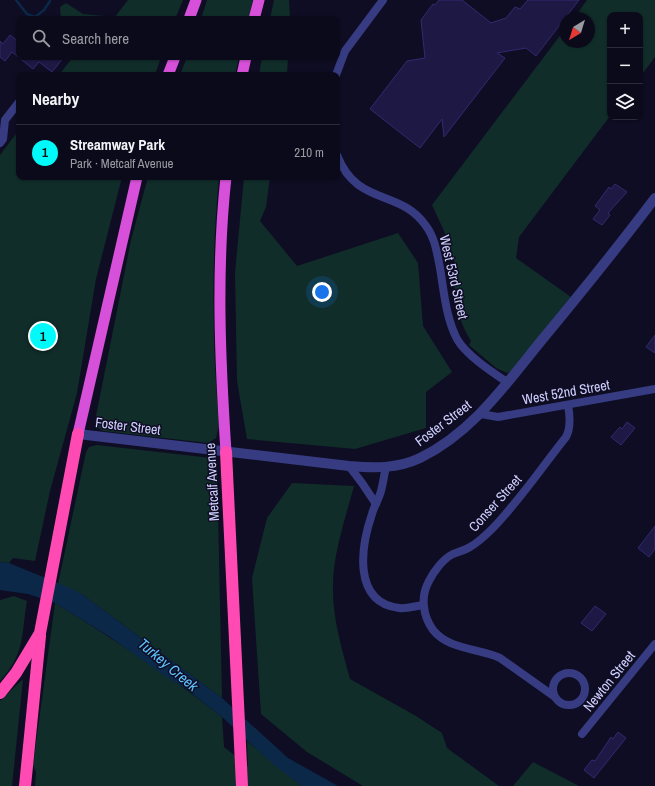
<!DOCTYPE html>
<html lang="en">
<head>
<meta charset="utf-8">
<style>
  body { margin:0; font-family:"Archivo Narrow",sans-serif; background:#141323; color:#f1f3f6 }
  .controls { position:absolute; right:12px; top:12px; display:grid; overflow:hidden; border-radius:8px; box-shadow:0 1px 3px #0004 }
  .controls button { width:36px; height:36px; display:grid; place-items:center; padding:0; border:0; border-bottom:1px solid #2b2b39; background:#0b0a1a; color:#f1f3f6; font:20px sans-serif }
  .compass { position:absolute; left:559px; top:12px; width:36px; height:36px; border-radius:50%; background:#0b0a1a; box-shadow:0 1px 3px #0004; rotate:218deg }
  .you { position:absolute; left:322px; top:292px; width:14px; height:14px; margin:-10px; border:3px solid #fff; border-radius:50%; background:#1a73e8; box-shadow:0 0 0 6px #1a73e833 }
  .badge { display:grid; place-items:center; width:26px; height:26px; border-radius:50%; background:#00faf9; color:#111; font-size:13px; font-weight:700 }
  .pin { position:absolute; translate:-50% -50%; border:2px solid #fff; box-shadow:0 1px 4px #0006 }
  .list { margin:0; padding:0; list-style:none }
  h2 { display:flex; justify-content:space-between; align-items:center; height:52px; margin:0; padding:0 16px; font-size:17px }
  h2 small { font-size:13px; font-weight:400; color:#9a9aa2 }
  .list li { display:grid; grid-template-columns:26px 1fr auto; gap:12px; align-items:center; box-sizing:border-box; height:56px; padding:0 16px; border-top:1px solid #2b2b39 }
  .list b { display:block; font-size:15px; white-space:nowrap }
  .list p { margin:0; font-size:13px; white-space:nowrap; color:#9a9aa2 }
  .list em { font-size:13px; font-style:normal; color:#9a9aa2 }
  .icon { flex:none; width:22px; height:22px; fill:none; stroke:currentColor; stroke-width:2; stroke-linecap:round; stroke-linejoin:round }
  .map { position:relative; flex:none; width:655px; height:786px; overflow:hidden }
  .search { position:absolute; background:#0b0a1a; box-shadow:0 1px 3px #0004; left:16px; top:16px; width:324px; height:44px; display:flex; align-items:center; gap:10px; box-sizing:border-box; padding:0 14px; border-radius:8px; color:#9a9aa2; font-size:15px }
  .panel { position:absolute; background:#0b0a1a; box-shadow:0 1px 3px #0004; left:16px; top:72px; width:324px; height:108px; border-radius:8px }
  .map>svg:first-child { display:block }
</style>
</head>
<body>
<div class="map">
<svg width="655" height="786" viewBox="0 0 655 786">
  <rect width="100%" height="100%" fill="#0f0d23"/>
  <g fill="#102d29">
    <polygon points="128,0 183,0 175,19 61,19 60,7 66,3 83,14 115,17"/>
    <polygon points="207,0 253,0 248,19 201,19"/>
    <polygon points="274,0 289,0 290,19 270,19"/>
    <path d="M587 0H655V57L640 77V15H610V116L519 237 516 258 571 297 513 370 507 373 496 368 469 345 471 341C460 324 456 306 454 286 453 282 456 278 456 274 454 249 442 227 432 205L565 29V42H589V18H574Z"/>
    <polygon points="73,57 161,57 155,75 59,75"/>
    <polygon points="187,57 239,57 235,75 180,75"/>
    <polygon points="262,57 288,57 287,75 259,75"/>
    <polygon points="19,130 19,177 122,177 96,279 77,393 50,491 35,561 13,558 9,563 0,562 0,155"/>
    <path d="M148 177H219C211 261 212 342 219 426L216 438 208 443 103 431 95 426V421L131 240Z"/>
    <polygon points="244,177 270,177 266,207 260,221 297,266 398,233 418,263 423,326 452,372 426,392 426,428 355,449 247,439 237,381 235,273"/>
    <polygon points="97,445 211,458 217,464 222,698 83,595 58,584 86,452 89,447"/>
    <path d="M292 483 354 486C346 516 333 554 333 585 332 617 342 649 350 679L416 716 442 733 447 748 499 786H363L307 752 261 714 252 578 267 518Z"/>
    <path d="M14 596 27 601C21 634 26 653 0 681V600Z"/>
    <path d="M55 603C112 638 169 675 222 717L224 747 248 766 247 741 302 786H35L36 772 33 765Z"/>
    <polygon points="23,679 12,786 0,786 0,701"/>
    <polygon points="533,762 579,786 513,786"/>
  </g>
  <polygon fill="#0b2848" points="0,562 9,563 70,588 83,595 222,698 288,758 338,786 302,786 274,765 222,717 186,689 166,677 110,637 55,603 28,594 0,590"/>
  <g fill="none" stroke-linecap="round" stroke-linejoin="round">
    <polyline stroke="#0b2848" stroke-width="2.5" points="16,0 27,14 35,17 44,10 50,1"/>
  </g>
  <g fill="#1d1944" stroke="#312a70">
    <polygon points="439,0 462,0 491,23 506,18 515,7 520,9 528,0 579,0 536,56 526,48 497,53 505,58 444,137 442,119 420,148 370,109 407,61 425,58 421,20 433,4 435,5"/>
    <polygon points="10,35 19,42 19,57 64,57 52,72 39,62 33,69 12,52 5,61 0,57 0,41 3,44"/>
    <polygon points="615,184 627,192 608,213 610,215 602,225 593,219 600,210 595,206 609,187 611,189"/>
    <polygon points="655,335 655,353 646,347"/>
    <polygon points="627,422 635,428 621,445 611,437 620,427 622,429"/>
    <polygon points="655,526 655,549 649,557 638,548"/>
    <polygon points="595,606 606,614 592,631 581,623"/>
    <polygon points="618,732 626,738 594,778 584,770 592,760 595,761 611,737 613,739"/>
  </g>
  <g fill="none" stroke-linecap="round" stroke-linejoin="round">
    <g stroke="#373c82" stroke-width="8">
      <polyline points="336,75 345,51 383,0"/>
      <polyline points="0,143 3,139 5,120 19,102"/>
      <path d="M337 155C357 207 400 188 426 226 435 238 437 253 440 268 444 292 446 318 457 339 466 355 492 372 507 382"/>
      <polyline points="481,414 498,417 655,389"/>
      <polyline points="349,466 362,483 376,504"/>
      <path d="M386 467C384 475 383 484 381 491 379 499 374 506 372 514 361 546 352 602 399 608 406 609 416 606 423 605"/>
      <circle cx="569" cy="689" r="16"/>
      <path d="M555 697 500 658C478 648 449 650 433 630 423 616 420 597 429 581 434 571 443 559 453 554 459 552 465 550 470 547 479 542 486 535 493 528 520 500 542 467 566 437 571 428 570 416 568 405"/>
      <polyline points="582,734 655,644"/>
    </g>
    <path stroke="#373c82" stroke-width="10" d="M78 434 349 466C374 468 397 469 420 458 472 433 506 384 541 341 580 294 618 247 655 198"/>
    <g stroke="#d750d9" stroke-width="11">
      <polyline points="189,19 196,0"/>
      <polyline points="254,19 259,0"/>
      <polyline points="168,75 175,57"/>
      <polyline points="242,75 246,57"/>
      <path d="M226 177C216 269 220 360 226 452"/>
      <polyline points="78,434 137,177"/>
    </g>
    <g stroke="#ff4ab3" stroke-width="12">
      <polyline points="226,452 242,786"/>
      <polyline points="0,693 16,673 40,633 78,434"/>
      <polyline points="25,786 40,636"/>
    </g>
  </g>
  <g text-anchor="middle" stroke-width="3" stroke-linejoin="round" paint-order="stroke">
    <g font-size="14" fill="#cfcfff" stroke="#0f0d23">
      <text transform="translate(454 277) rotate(77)" y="5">West 53rd Street</text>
      <text transform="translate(566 392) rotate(-10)" y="5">West 52nd Street</text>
      <text transform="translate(443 423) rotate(-37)" y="5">Foster Street</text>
      <text transform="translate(128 426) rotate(7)" y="5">Foster Street</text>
      <text transform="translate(212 482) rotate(-93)" y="5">Metcalf Avenue</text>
      <text transform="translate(495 503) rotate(-48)" y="5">Conser Street</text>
      <text transform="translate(609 681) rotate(-51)" y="5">Newton Street</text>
    </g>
    <g font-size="15" font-style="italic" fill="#5dc4ff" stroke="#0f0d23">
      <text transform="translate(168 665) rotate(40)" y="5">Turkey Creek</text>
    </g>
  </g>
</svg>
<div class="controls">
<button>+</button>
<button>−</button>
<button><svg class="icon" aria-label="layers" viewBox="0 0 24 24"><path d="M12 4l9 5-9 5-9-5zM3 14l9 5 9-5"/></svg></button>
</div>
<svg class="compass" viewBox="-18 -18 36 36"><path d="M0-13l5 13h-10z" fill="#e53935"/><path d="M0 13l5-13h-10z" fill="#9a9aa2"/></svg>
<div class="you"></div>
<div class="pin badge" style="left:43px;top:336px">1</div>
<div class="search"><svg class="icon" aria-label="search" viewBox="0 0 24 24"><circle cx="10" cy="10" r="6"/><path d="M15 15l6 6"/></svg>Search here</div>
<section class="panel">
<h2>Nearby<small></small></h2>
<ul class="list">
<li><span class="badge">1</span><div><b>Streamway Park</b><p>Park · Metcalf Avenue</p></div><em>210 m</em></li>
</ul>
</section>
</div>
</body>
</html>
